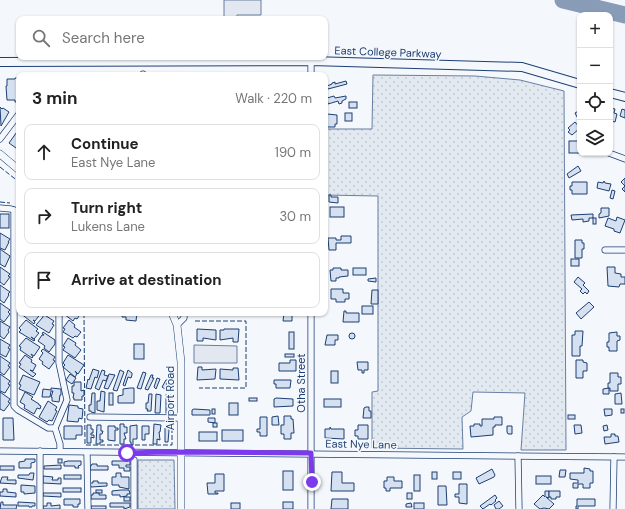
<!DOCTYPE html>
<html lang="en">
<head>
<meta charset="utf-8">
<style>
  body { margin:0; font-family:"DM Sans",sans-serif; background:#f2f2f2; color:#222 }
  .controls { position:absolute; right:12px; top:12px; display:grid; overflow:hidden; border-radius:8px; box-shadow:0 1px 3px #0004 }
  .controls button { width:36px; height:36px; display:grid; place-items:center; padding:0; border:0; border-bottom:1px solid #e0e0e0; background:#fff; color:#222; font:20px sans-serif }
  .stop { position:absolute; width:12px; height:12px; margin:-9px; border:3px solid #7c3aed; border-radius:50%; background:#fff }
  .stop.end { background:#7c3aed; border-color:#fff; box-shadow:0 1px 4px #0008 }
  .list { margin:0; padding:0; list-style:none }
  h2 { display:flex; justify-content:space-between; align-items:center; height:52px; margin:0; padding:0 16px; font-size:17px }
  h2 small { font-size:13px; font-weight:400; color:#767676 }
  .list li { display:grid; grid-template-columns:26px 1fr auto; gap:12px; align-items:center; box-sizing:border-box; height:56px; margin:0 8px 8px; padding:0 8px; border:1px solid #e0e0e0; border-radius:8px }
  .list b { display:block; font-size:15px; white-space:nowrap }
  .list p { margin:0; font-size:13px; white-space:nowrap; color:#767676 }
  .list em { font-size:13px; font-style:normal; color:#767676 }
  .icon { flex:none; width:22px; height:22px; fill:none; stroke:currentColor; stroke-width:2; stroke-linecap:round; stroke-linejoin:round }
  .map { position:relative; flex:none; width:625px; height:509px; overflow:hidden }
  .search { position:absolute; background:#fff; box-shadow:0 1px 3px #0004; left:16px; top:16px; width:312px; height:44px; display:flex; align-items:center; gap:10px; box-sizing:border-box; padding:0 14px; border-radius:8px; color:#767676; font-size:15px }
  .panel { position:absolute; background:#fff; box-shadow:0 1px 3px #0004; left:16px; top:72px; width:312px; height:244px; border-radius:8px }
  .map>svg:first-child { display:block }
</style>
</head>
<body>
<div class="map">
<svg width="625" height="509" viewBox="0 0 625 509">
  <defs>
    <pattern id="grass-dots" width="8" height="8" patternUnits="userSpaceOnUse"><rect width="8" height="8" fill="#e3e9f0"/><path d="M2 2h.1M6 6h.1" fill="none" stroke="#c2c9d1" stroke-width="1.8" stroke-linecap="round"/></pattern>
  </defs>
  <rect width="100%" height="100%" fill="#f4f7fb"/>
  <g fill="url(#grass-dots)" stroke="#687fa3">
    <polygon points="373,75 475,76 520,80 564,91 566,450 521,450 525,393 473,392 471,411 462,417 463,449 372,448 372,392 378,391 378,196 325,195 325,129 372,129"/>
    <polygon points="138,460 174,460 175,509 138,509"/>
  </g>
  <g fill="#e3e8f0" stroke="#687fa3">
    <polygon points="224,0 261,0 261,15 237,15 236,19 224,19"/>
    <polygon points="194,345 237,346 237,363 194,363"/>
  </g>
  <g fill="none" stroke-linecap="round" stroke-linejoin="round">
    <polyline stroke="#889bb7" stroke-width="17" points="563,0 625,15"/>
  </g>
  <g fill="#d5e0f0" stroke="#1d3f73">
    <polygon points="15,78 19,78 19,102 15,102 15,100 7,100 6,86 7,86 7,79 15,79"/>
    <polygon points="346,81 347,84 328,89 327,86 332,84 332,83 335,82 335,84"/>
    <polygon points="334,96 335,98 346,96 346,99 342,101 342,103 339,104 338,101 328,104 327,98"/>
    <rect x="349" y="102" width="8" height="6"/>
    <polygon points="0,107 2,109 3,108 9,112 1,126"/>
    <polygon points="610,108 615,109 614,113 617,114 615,122 611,121 610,119"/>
    <polygon points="622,109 625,110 625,118 620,116"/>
    <polygon points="580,110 580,115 577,117 575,113"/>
    <rect x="345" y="113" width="7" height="8"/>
    <polygon points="327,114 337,115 337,124 335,124 335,127 327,127 326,119 327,119"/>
    <polygon points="575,122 580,128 572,135 568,132 570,130 568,128"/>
    <polygon points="19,129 19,149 17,147 16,148 9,143"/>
    <rect x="569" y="141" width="11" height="12"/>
    <polygon points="578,166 581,171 569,178 567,174"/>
    <polygon points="625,178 625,192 622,189 625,186 621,182"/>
    <polygon points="604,181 605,183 611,184 609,191 597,188 598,182 603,183"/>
    <polygon points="572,182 587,182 587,194 572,194 572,190 570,190 570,186 572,186"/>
    <polygon points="612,190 615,191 613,199 610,198"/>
    <polygon points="329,195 331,195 331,197 338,197 338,203 329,202"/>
    <rect x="330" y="207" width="14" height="10"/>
    <polygon points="601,208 609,208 609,216 599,218 599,214 601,213"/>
    <rect x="0" y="214" width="9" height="14"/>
    <polygon points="593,214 593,218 589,218 589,221 583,222 583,219 572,220 571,215"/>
    <polygon points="617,217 625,220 620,233 614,231 614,229 605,226 608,218 616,221"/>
    <rect x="593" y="218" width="3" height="6"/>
    <polygon points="0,233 10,239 8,242 9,242 5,250 0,248"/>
    <polygon points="341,236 351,236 351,243 336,243 336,250 329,250 328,238 336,238 336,240 341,240"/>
    <polygon points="575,240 582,240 582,243 584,243 584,249 582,249 582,258 575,258"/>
    <polygon points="0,249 10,256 5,267 0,264"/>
    <rect x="571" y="259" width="8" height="7"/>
    <polygon points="0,267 10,274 8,276 10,277 4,285 0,282"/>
    <polygon points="607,267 615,267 615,273 621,274 621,277 625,277 625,284 620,284 619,287 608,286"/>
    <polygon points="333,268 341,268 341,270 348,270 348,276 339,277 339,278 336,278 336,281 331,281 330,270 333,270"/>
    <rect x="353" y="268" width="13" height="7"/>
    <polygon points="578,277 585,283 583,285 589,291 587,294 585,292 583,294 580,291 582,289 574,282"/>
    <polygon points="376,278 376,282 368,281 368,279"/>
    <polygon points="0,285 10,292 8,294 9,295 4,303 0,300"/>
    <polygon points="331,289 343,289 343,293 349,293 349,299 345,299 345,302 336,302 336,299 331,299"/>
    <polygon points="372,290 378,290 378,304 371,304"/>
    <polygon points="589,302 594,307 581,319 576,313"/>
    <polygon points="0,303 10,310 8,312 10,314 4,322 0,319"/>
    <rect x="362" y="306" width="11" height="8"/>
    <polygon points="344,311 346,311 346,313 359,313 359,322 343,322"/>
    <polygon points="20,313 41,313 35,321 33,320 35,322 34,324"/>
    <polygon points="64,313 81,313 77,319 75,318 73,321 64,314"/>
    <polygon points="123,313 137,313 136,321 126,320 126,317 122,317"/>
    <polygon points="284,313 292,313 292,321 283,321"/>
    <polygon points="43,314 54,321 52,324 54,325 49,333 36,325 43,317"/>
    <polygon points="26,320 38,329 36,331 39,333 34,339 31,337 35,340 34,341 19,332 21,330 19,328"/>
    <polygon points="69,320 75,325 74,327 81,332 77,337 75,336 73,338 63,332 65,329 63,328"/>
    <polygon points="0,321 10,327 8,330 9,332 4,339 0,336"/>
    <polygon points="197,329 216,330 216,340 203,338 203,341 197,341"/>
    <polygon points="224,329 239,329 238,342 233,342 233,338 220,340 220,330 224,330"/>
    <polygon points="575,331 583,331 582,346 580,346 580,356 572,356 572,335 575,335"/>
    <polygon points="43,332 55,340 55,344 49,352 44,348 45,346 38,341 42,335 44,335 42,334"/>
    <rect x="289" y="332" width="5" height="17"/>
    <polygon points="617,332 617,336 620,336 620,340 617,341 617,351 609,351 609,347 607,347 607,342 609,342 609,333"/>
    <circle cx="352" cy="336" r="3"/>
    <polygon points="327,335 338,335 338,340 335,340 335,345 325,345"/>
    <polygon points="26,338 40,347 34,356 31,354 33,357 32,358 20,350 21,347 19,346"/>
    <polygon points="68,338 76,343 75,345 81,350 75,358 63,350 65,347 63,346"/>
    <polygon points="0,339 10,345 8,348 10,349 6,357 0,354"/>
    <rect x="134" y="344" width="10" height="15"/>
    <polygon points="43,349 55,357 53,360 55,361 49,369 42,364 43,362 39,359 43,353 41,351"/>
    <rect x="285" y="354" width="9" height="3"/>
    <polygon points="25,355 32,360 31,362 36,365 33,371 30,370 36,374 33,377 19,367 21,364 19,363"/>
    <polygon points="68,355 84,365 78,374 75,371 77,374 75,377 63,367 65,365 63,363"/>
    <polygon points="0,356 10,363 8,366 10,367 4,375 0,372"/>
    <polygon points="290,360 296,360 296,371 279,371 279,363 290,363"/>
    <polygon points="576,360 583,360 583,362 587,363 587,371 583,371 583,378 576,378"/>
    <polygon points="357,362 368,362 368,370 364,370 364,373 362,373 362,370 358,370"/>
    <polygon points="198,367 202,367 202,370 216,369 215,379 197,380"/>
    <polygon points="233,368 238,368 239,380 220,379 220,369 233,370"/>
    <polygon points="93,369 99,371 97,378 95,377 91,389 86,388 88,379 89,380"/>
    <polygon points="102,370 105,371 104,375 108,376 106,381 103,380 99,390 95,388"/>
    <polygon points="120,370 124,372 117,391 113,390"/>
    <polygon points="128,370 132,373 132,375 131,378 128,377 125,386 123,385"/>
    <rect x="331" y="371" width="7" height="12"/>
    <polygon points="143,372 146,373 141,389 137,388"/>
    <polygon points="610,373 618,373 618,377 621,377 621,384 618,384 618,391 610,391 610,388 608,388 608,383 610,383"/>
    <polygon points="0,374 10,381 8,384 10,385 5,393 0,391"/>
    <polygon points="70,374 76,378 72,384 66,380"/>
    <polygon points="109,374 115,375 108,389 104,388"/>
    <polygon points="23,375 40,382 34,395 19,389 21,385 19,384"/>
    <polygon points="151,375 153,375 152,378 154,378 148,390 145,389"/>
    <polygon points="157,378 160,379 156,389 154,387"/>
    <polygon points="166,380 168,380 165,389 162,387"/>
    <polygon points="274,380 291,380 290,388 276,388 276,384 274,384"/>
    <polygon points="74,382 81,382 81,391 84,390 84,396 82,396 82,400 74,400 74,398 73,398 74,393 72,393 72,386 74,386"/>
    <polygon points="51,388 61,389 61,395 60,395 59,402 52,401 52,397 51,397 53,391 51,391 50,397 42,397 43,389 51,390"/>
    <polygon points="130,388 134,388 134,403 118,403 118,396 123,395 123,389"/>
    <polygon points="609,388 609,394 603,394 603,389"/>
    <polygon points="101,391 105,392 104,412 97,410 97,401 100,401"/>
    <polygon points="0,392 10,399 8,402 10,403 4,411 0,409"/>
    <polygon points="25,392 33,397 31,399 39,404 39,405 41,406 40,409 37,408 34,414 24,408 25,405 20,402"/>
    <polygon points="92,393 95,393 95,413 91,412 91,411 89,411 89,405 91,405"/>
    <rect x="109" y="393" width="4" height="12"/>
    <polygon points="621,393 622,404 615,404 615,394"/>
    <polygon points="149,394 152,394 151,411 147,411 148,409 146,409 146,403 148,403"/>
    <polygon points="156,394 161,395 160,413 155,413"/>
    <rect x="166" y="395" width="4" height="18"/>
    <rect x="249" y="398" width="8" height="3"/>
    <polygon points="276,398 293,399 293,406 274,407 274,399"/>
    <rect x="324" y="399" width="17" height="8"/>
    <polygon points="48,401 57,407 55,410 57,411 52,421 49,420 47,422 39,417"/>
    <rect x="229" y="403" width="9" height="12"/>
    <polygon points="69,405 78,406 78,408 83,409 82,419 79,418 78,422 67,421"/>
    <polygon points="366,407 369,407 369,411 371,411 371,418 363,418 364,408"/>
    <polygon points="194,409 210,410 210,415 192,415 192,410"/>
    <rect x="212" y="409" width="3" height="5"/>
    <polygon points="604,409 612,409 612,415 605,416"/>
    <rect x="621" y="409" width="3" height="4"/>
    <rect x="568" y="415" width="7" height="4"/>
    <polygon points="278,416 279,425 272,425 272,417"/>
    <polygon points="284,416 291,416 291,419 293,419 294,433 291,433 291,439 284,439 284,434 281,434 281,425 284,425"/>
    <polygon points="260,417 267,417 267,436 260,436 260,432 257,432 257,429 260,429"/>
    <polygon points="494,417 502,417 502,425 495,425 495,427 493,427 493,435 471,437 470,426 474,426 474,424 480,424 480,426 482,426 482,419 494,419"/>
    <polygon points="3,418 13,418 14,440 3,440"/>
    <polygon points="208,418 215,418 215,423 208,422"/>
    <rect x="213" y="423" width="4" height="4"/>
    <polygon points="120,424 124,424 124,427 127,427 127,433 124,433 126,439 124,439 124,444 120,444"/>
    <polygon points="154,424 161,425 160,432 159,432 160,440 157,439 157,444 153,444"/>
    <polygon points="87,425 91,425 91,429 93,429 93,433 91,433 91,435 94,435 94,438 91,437 91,443 87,443"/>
    <polygon points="97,425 101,425 101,431 103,431 102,434 100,434 100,440 103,440 103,442 100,442 100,444 96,444"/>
    <polygon points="137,425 137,439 133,439 133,445 131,445 131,442 130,442 130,426"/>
    <polygon points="358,425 368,425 368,439 358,439 358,436 355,436 355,430 358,430"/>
    <polygon points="574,425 581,425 582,433 575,434"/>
    <polygon points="607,425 608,430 604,431 603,426"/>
    <polygon points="64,426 82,426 82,435 76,435 76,439 64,439"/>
    <polygon points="108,426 115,426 115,428 118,428 118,430 115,430 115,441 108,440"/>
    <polygon points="142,426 149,426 149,434 145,434 145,440 142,440"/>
    <polygon points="507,426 512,426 512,434 508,434 507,432"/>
    <polygon points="330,427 331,429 344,429 344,439 325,438 325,429 330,429"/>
    <polygon points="165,428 168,428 169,430 168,442 165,442"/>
    <rect x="222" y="430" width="21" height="11"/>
    <rect x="199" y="432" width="18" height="9"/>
    <polygon points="611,434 615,434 615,436 618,436 619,442 605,444 604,437 611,437"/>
    <polygon points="25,459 35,459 35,462 31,463 31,468 19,468 19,462 25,461"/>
    <rect x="58" y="459" width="4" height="4"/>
    <polygon points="128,460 130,460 130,465 126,465 126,467 130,467 130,471 124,471 124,468 119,468 119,465 112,465 112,461 128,461"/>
    <polygon points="68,461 81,461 81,465 78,466 79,468 75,468 75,466 64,466 64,462"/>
    <polygon points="92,464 97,464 97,466 108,466 108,470 90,470 90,466 91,466"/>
    <polygon points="61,465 61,469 44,469 44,466"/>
    <rect x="0" y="466" width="14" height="4"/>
    <polygon points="584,468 590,469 590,471 593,471 593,483 590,483 590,488 583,488 583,484 578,484 578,488 573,488 573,483 578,483 578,480 570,479 570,473 584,473"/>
    <polygon points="492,469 495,475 494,477 479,484 476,478"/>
    <polygon points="560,470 566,470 565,477 559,477"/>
    <rect x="283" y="471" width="10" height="19"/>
    <polygon points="332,472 342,472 342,483 354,483 354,491 331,491"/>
    <rect x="432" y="472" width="5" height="7"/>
    <rect x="453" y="472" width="8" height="7"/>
    <polygon points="30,473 34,473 33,480 18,478 18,475 29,475"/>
    <polygon points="116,473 121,473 121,477 129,477 129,489 119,487 119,485 112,485 112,477 116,477"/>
    <polygon points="215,474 224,474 224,491 215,491 215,493 218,493 218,494 208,494 207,483 215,483"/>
    <rect x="64" y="475" width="17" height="4"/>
    <rect x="414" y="475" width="6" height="16"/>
    <polygon points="43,476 53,477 52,480 58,480 58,478 61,478 61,484 43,483"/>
    <rect x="536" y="476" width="15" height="8"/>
    <polygon points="2,477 8,477 7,480 16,480 16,484 0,483"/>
    <polygon points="387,477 394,477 394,481 402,481 402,488 390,488 390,491 386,491 386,488 384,488 384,481 387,481"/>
    <polygon points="93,481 98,481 98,483 107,483 107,486 91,487 90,483 93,483"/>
    <polygon points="459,484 467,484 467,504 459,503 459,497 455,497 455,494 459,494"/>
    <polygon points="21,485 35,486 35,493 24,494 24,492 21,492"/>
    <polygon points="438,486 446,486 447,505 438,505"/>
    <rect x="63" y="488" width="18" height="4"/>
    <polygon points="3,489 7,489 7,492 16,493 16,497 0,496 0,492 3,492"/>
    <rect x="96" y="490" width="6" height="3"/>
    <polygon points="121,490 129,490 130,494 127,494 127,496 120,497 120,495 112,495 112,491"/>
    <polygon points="545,491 549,491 549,498 546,497 554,504 549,509 544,508 540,509 534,504 543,495 545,497"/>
    <polygon points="549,491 560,491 560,497 556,497 556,499 551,499 551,497 549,497"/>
    <polygon points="43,493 61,493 61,497 43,496"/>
    <polygon points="93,493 99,493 99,495 106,495 106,499 91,499 91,495 93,495"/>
    <rect x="407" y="493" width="5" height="6"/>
    <polygon points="495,495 497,498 495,500 496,501 491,505 490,504 483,509 480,506"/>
    <rect x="124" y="497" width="6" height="4"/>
    <polygon points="64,499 80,499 80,504 78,504 78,507 73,507 73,505 64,505"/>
    <polygon points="332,499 348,499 348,509 331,509"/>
    <polygon points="577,499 595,499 595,506 578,506 578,509 576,509 576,506 577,506"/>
    <polygon points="499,501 503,506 499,509 496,509 494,505"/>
    <polygon points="1,502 3,502 3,505 17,505 16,509 0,509"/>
    <polygon points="18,502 35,503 35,506 32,506 32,507 29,507 29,506 18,506"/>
    <rect x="283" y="502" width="10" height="7"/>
    <polygon points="47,503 51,503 51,506 60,505 60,509 43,509 43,506 47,506"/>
    <polygon points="110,503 130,503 130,507 124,509 124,507 110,507"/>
    <rect x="231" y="503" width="9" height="6"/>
    <polygon points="411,503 412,507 406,507 406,504"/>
    <rect x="414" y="503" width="10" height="6"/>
    <rect x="91" y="506" width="15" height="3"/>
  </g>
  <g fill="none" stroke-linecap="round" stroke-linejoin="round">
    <defs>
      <g id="minor">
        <polyline points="143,74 143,75"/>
        <polyline points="311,75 311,61"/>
        <polyline points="0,139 19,114"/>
        <polyline points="609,153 625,159"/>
        <polyline points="0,208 11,209 19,212"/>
        <polyline points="14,210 14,406 18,410 48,428 55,428 60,444 60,451"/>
        <polyline points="605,250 625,250"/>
        <polyline points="311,313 311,509"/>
        <polyline points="177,325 184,318 184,313"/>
        <polyline points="90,417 181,418"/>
        <polyline points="55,428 67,400 59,363 59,313"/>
        <polyline points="0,451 625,457"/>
        <polyline points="87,453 88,509"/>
        <polyline points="518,456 519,509"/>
        <polyline points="134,460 134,509"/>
        <polyline points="40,509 40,451"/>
        <polyline points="613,509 614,457"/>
      </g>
      <g id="tertiary">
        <polyline points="0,154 19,170"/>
        <polyline points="172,313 177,325 181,362 181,509"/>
      </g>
      <g id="secondary">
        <polyline points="0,62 311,61 522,67 580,84"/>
        <polyline points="610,93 625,97"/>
      </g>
    </defs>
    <use href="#minor" stroke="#1d3f73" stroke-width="7"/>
    <use href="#tertiary" stroke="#1d3f73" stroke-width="8"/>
    <use href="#secondary" stroke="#1d3f73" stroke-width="10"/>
    <use href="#minor" stroke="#f4f7fb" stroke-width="5.5"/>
    <use href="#tertiary" stroke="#f4f7fb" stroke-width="7"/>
    <use href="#secondary" stroke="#f4f7fb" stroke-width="8"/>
    <g stroke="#1d3f73" stroke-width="1" stroke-dasharray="5 2" stroke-linecap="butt">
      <polyline points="246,72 246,75"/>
      <polyline points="0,167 19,182"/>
      <polyline points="0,202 10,203"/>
      <polyline points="84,313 85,445 172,445 172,423"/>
      <polyline points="195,321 246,321 246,388 199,388"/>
    </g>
  </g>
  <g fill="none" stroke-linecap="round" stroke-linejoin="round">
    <polyline stroke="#7c3aed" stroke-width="5" points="127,453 165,452 311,453 312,482"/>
  </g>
  <g text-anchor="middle" stroke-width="3" stroke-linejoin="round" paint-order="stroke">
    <g font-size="11" fill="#1d3f73" stroke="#f4f7fb">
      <text transform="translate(388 52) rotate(2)" y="4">East College Parkway</text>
      <text transform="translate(301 383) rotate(-90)" y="4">Otha Street</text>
      <text transform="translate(170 398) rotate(-90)" y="4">Airport Road</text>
      <text transform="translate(361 444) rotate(1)" y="4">East Nye Lane</text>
    </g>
  </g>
</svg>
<div class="controls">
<button>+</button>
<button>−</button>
<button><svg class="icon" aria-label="locate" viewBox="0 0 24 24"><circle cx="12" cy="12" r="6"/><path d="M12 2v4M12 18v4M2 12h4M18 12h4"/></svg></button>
<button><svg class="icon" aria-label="layers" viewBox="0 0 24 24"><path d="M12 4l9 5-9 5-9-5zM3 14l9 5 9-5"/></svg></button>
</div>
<div class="stop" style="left:127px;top:453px"></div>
<div class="stop end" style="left:312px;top:482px"></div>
<div class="search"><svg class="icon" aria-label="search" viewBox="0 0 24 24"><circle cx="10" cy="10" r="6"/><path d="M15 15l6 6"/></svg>Search here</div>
<section class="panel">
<h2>3 min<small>Walk · 220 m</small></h2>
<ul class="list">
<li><svg class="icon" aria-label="ahead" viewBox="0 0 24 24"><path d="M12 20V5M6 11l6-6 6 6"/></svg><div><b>Continue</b><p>East Nye Lane</p></div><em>190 m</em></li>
<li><svg class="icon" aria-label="right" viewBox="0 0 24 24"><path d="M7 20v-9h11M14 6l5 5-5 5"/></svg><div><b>Turn right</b><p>Lukens Lane</p></div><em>30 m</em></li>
<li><svg class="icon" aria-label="arrive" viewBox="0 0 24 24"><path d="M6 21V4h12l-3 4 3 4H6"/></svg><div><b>Arrive at destination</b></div></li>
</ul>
</section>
</div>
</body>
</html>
